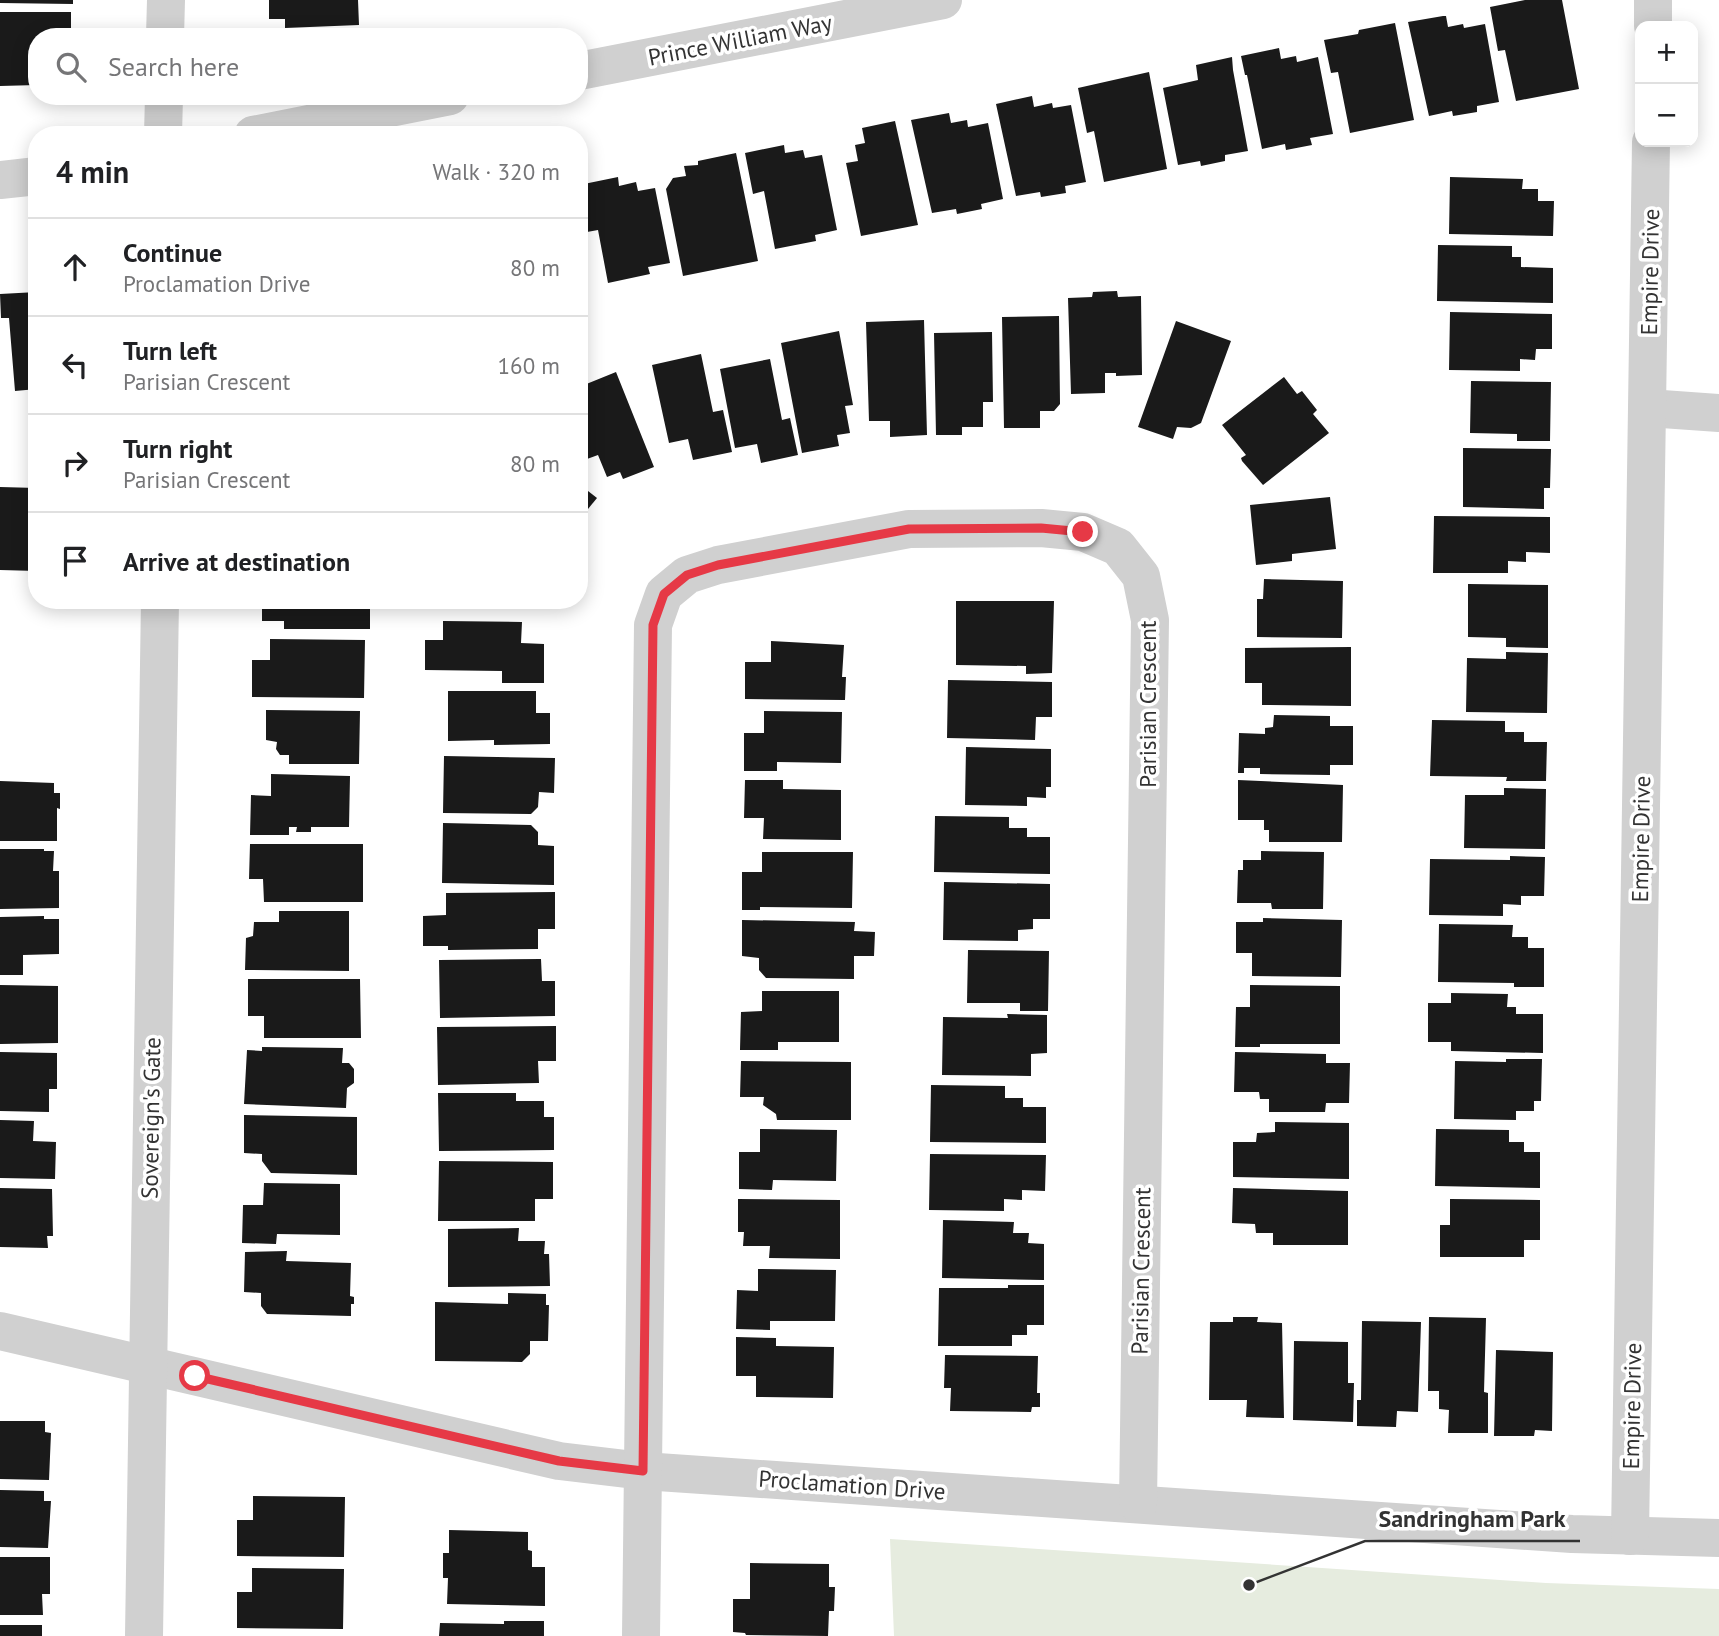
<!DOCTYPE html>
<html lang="en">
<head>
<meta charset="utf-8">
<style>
  body { margin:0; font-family:"PT Sans",sans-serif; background:#f2f2f2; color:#202124 }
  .controls { position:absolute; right:21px; top:21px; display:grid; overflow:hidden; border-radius:14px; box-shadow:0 4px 18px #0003 }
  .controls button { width:63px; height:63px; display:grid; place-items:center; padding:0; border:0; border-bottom:2px solid #e0e0e0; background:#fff; color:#202124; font:35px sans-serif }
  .stop { position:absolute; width:21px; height:21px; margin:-16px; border:5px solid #e63946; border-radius:50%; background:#fff }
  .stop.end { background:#e63946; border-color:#fff; box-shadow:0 2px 7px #0008 }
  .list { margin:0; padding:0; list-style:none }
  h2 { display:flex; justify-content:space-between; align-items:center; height:91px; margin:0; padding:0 28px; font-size:30px }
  h2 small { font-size:23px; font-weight:400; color:#757577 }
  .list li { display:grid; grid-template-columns:46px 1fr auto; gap:21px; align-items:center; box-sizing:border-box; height:98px; padding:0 28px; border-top:2px solid #e0e0e0 }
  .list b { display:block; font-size:26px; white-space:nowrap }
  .list p { margin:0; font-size:23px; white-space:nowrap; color:#757577 }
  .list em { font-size:23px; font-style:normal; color:#757577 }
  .icon { flex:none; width:38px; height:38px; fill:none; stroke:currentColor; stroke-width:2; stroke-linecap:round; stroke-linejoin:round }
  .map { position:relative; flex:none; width:1719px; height:1636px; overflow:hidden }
  .search { position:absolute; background:#fff; box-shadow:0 4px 18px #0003; left:28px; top:28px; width:560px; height:77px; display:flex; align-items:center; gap:18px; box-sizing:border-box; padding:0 24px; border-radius:28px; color:#757577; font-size:26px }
  .panel { position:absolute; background:#fff; box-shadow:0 4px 18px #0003; left:28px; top:126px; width:560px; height:483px; border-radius:28px }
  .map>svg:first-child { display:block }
</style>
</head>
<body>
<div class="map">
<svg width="1719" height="1636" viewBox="0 0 1719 1636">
  <rect width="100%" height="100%" fill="#fff"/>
  <polygon fill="#e6ecdf" points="890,1539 1546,1583 1719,1589 1719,1636 894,1636"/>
  <g fill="#1a1a1a">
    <polygon points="0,0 73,0 73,4 0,3"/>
    <polygon points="269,0 358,0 359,25 285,28 285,19 269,19"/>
    <polygon points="1525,0 1562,0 1579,89 1516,101 1505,50 1498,51 1490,7"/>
    <polygon points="0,12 71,12 71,37 37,37 37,85 0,86"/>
    <polygon points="1443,16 1446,16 1448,27 1463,24 1464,28 1485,24 1499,102 1477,106 1477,112 1453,116 1452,111 1429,116 1408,22"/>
    <polygon points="1395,23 1414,120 1350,133 1338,72 1331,73 1324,40 1358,34 1359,30"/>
    <polygon points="1279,48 1281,59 1296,56 1297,62 1318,57 1333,134 1310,138 1312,145 1286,150 1285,144 1262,149 1247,75 1245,75 1241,56"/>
    <polygon points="1232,57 1233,70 1248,151 1225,155 1225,161 1201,166 1200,161 1178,165 1163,88 1198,80 1196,65"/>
    <polygon points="1149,72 1167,169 1104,182 1094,131 1087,133 1078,88"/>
    <polygon points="1032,96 1034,107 1052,103 1053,108 1071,105 1086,182 1065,186 1066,193 1041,197 1040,192 1016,196 996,104"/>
    <polygon points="949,113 951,123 967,120 968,127 988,123 1003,199 981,204 982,209 957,214 956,209 932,213 911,120"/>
    <polygon points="895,121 918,225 861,236 846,163 858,161 855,145 865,143 862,128"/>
    <polygon points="784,145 785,153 803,150 805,158 822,155 837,230 815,235 816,241 775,249 764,191 753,194 745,153"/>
    <polygon points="736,153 758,261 683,276 666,189 673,178 686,176 684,166 698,165 698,161"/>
    <polygon points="618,177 619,186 636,182 638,191 655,188 670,263 648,267 650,274 608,283 598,230 587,232 579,185"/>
    <polygon points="1450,177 1523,179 1522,189 1538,189 1538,201 1554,201 1553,236 1449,234"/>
    <polygon points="579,242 588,281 579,283"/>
    <polygon points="1438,245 1512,246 1512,257 1521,257 1521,267 1553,268 1553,303 1437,301"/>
    <polygon points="1117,291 1118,297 1141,296 1142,375 1116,376 1116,373 1105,373 1105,393 1071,394 1068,298 1092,297 1093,292"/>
    <polygon points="37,292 37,389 15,391 9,318 1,318 0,294"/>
    <polygon points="1450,312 1552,314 1552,349 1536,349 1535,360 1520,359 1520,371 1449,370"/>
    <polygon points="1059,316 1060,404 1054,411 1040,411 1040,428 1004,428 1002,317"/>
    <polygon points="924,320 927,435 890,437 890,421 869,421 866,322"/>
    <polygon points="1176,321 1231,341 1201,423 1191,428 1177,427 1173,439 1138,427"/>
    <polygon points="839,331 853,405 845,406 850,433 837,435 839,446 802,453 781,343"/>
    <polygon points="992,332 993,402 983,402 983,427 962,427 962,435 936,435 934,333"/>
    <polygon points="701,354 713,412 723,410 732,452 693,460 688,439 669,443 652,365"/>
    <polygon points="770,359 782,420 790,418 798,455 761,463 757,444 735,448 720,369"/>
    <polygon points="616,372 654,467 623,479 620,472 607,477 598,455 587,459 579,440 579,387"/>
    <polygon points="1284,377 1297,394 1302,391 1317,410 1313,414 1329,433 1263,485 1242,461 1241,458 1246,455 1222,425"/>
    <polygon points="1471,381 1551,382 1550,441 1517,441 1517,434 1470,433"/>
    <polygon points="1463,448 1551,449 1550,488 1544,488 1544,509 1463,507"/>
    <polygon points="579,484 597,498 579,520"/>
    <polygon points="0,487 37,488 37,571 0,570"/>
    <polygon points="1330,497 1336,549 1292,554 1292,561 1256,565 1250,505"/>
    <polygon points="1434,516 1550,517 1550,553 1526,552 1526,562 1508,561 1508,573 1433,573"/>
    <polygon points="1264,579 1343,581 1342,638 1257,637 1257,599 1263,599"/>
    <polygon points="1468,584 1548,585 1548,648 1506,647 1506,638 1468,637"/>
    <polygon points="251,600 370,600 370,629 284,629 284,621 262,621 262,609 251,609"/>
    <polygon points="956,601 1054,601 1052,673 1026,674 1026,666 956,665"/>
    <polygon points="443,621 522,622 521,643 544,644 544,683 502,683 502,671 425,670 425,640 443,640"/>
    <polygon points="270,639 365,640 364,698 252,697 252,660 270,660"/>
    <polygon points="771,641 844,645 842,677 846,677 845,700 745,699 745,662 771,662"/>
    <polygon points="1351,647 1351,706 1262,705 1262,683 1245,683 1245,648"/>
    <polygon points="1506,652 1548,653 1547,713 1466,712 1467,658 1506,659"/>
    <polygon points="948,680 1052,682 1052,717 1036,717 1035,740 947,738"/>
    <polygon points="448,691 536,691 536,713 550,713 550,744 494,745 494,740 448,741"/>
    <polygon points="266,710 360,711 359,764 289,764 289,755 280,755 276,749 277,742 266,740"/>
    <polygon points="764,711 842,712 841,763 777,762 777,771 744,771 744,733 764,733"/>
    <polygon points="1274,715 1330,716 1330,726 1353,726 1353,765 1330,765 1330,775 1260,774 1260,768 1244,768 1244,773 1238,773 1239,733 1265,734 1265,728 1273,727"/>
    <polygon points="1432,720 1505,721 1505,732 1524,732 1524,742 1547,742 1546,781 1506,781 1507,777 1430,776"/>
    <polygon points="966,747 1051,749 1051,787 1046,787 1046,798 1027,797 1027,806 965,805"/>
    <polygon points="444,756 555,758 554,793 539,792 538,807 531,814 443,813"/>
    <polygon points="271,774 350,776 349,827 311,827 311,832 296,832 297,827 289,827 289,835 250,835 251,795 271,796"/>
    <polygon points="745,780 783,780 783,789 841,790 841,840 763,839 764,818 744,818"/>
    <polygon points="1238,780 1343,785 1342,842 1269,842 1269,830 1264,830 1264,820 1238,820"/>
    <polygon points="0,781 54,783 54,793 60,793 60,809 57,808 57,841 0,841"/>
    <polygon points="1504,788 1546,789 1545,849 1464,848 1465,795 1504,795"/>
    <polygon points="935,816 1009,817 1009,828 1027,828 1027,837 1050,837 1050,874 934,872"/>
    <polygon points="443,823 531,825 538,832 538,845 554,846 554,885 442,883"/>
    <polygon points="250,844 363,844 363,902 264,902 263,879 249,879"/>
    <polygon points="0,849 44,849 44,851 54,851 53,871 59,871 59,908 0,909"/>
    <polygon points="1261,851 1324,852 1323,909 1272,909 1271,903 1237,903 1238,870 1243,870 1243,860 1261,860"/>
    <polygon points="762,852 853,852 852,908 760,907 760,910 742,910 742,872 762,872"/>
    <polygon points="1510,856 1545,857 1544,896 1521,896 1521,905 1503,904 1503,916 1429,915 1430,859 1510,860"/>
    <polygon points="944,882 1050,884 1050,919 1033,919 1033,929 1018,930 1018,941 943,940"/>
    <polygon points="555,892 555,929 538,929 538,949 448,950 448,946 423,946 423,916 446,915 446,893"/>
    <polygon points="279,911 349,911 349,971 245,970 246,938 253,936 254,922 279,922"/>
    <polygon points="44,916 44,919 59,919 59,954 23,955 23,975 0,975 0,917"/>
    <polygon points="1263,918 1342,920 1341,977 1252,976 1252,953 1236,953 1236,922 1263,922"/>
    <polygon points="742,920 855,922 854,931 875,932 874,956 854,956 854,979 766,978 759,970 759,958 742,956"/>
    <polygon points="1439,924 1513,925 1512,937 1528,937 1528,948 1544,948 1544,987 1514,987 1514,983 1438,982"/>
    <polygon points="968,950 1049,951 1048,1011 1020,1011 1020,1003 967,1003"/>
    <polygon points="541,959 542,981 555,981 555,1016 440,1018 439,960"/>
    <polygon points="248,979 360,979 361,1038 264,1038 264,1016 248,1016"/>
    <polygon points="0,985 58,986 58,1043 0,1044"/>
    <polygon points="1250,985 1340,986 1340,1044 1260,1044 1260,1047 1235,1047 1236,1007 1250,1007"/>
    <polygon points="762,991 839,991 839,1042 778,1042 778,1050 740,1050 741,1012 762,1011"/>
    <polygon points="1451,993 1508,994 1507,1007 1516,1007 1516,1014 1543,1014 1543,1053 1451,1051 1451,1042 1428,1042 1428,1003 1451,1003"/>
    <polygon points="1007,1014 1047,1015 1047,1053 1031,1054 1031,1076 942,1075 943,1017 1008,1018"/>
    <polygon points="556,1026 556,1061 538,1061 539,1083 438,1085 437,1027"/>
    <polygon points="262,1047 343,1048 342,1063 349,1063 354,1069 354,1083 347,1088 346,1108 244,1104 247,1050 262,1051"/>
    <polygon points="0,1052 57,1053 57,1089 49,1089 49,1112 0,1111"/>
    <polygon points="1235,1052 1326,1054 1326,1063 1350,1063 1349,1103 1326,1103 1325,1112 1269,1112 1269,1099 1260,1099 1259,1092 1234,1092"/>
    <polygon points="1506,1059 1542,1059 1541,1101 1534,1101 1534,1111 1516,1111 1516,1120 1454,1119 1455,1061 1506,1062"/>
    <polygon points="741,1061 851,1062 851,1120 777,1120 776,1114 763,1105 764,1097 740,1097"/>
    <polygon points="931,1085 1005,1086 1005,1098 1023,1098 1023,1107 1046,1107 1046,1143 930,1142"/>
    <polygon points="438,1093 516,1093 516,1101 544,1101 544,1117 554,1117 554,1150 439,1151"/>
    <polygon points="244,1115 357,1117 357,1175 271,1173 262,1161 262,1154 244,1153"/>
    <polygon points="0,1120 34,1121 33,1141 56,1142 55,1179 0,1178"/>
    <polygon points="1275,1122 1349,1123 1349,1179 1233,1177 1233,1142 1256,1142 1257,1133 1275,1132"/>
    <polygon points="760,1129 837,1130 836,1181 773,1180 772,1190 739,1189 739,1152 760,1152"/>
    <polygon points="1436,1129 1509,1130 1509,1142 1524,1142 1524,1152 1540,1152 1540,1188 1435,1186"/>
    <polygon points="930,1154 1046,1155 1045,1191 1022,1190 1022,1200 1004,1199 1004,1211 929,1210"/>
    <polygon points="439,1161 553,1162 553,1199 535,1199 535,1221 438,1221"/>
    <polygon points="264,1183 340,1184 340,1235 277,1234 276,1244 242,1243 243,1205 263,1205"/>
    <polygon points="0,1188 52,1189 53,1236 47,1236 48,1248 0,1247"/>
    <polygon points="1233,1188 1348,1191 1348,1245 1273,1245 1273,1233 1256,1233 1255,1224 1232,1223"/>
    <polygon points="738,1199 840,1200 840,1259 769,1258 770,1246 743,1246 744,1232 738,1232"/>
    <polygon points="1450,1199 1540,1200 1540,1240 1524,1240 1524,1257 1440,1257 1440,1225 1450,1225"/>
    <polygon points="943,1220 1014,1222 1013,1233 1029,1233 1028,1243 1044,1244 1044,1280 942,1278"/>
    <polygon points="519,1228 518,1241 545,1241 544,1254 549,1254 550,1286 448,1287 448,1229"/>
    <polygon points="287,1251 286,1261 351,1263 350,1296 354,1297 354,1304 351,1304 351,1316 267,1314 261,1306 261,1293 244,1292 245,1252"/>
    <polygon points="758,1269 836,1270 835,1321 770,1321 770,1330 736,1329 737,1290 758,1291"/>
    <polygon points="1008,1285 1044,1285 1044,1325 1027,1325 1027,1335 1012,1335 1012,1346 938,1346 939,1288 1008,1288"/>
    <polygon points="508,1293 546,1294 546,1305 549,1305 548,1341 530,1341 530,1354 522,1362 435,1361 435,1302 508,1304"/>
    <polygon points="1233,1317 1258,1317 1257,1322 1282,1323 1284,1418 1246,1417 1247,1400 1209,1400 1210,1322 1233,1322"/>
    <polygon points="1429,1317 1486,1318 1484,1392 1488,1393 1488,1433 1448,1433 1449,1410 1439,1409 1439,1391 1428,1391"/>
    <polygon points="1362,1321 1421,1322 1418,1412 1397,1411 1396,1427 1357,1426 1357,1400 1361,1400"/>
    <polygon points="736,1337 776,1338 776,1346 834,1347 833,1398 756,1397 756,1376 736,1376"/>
    <polygon points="1294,1341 1348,1342 1348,1383 1354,1383 1353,1422 1293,1420"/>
    <polygon points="1496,1350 1553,1352 1552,1431 1535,1430 1534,1436 1494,1436"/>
    <polygon points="945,1355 1038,1356 1037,1393 1040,1393 1040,1407 1032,1407 1031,1412 950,1411 951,1388 944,1388"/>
    <polygon points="0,1421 45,1421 45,1432 51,1433 49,1480 0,1479"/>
    <polygon points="0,1490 44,1491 44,1501 51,1501 48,1548 0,1547"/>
    <polygon points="253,1496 345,1497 344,1557 237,1556 237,1520 253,1520"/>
    <polygon points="449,1530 528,1532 528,1550 532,1551 532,1567 545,1567 545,1606 447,1604 448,1578 443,1578 443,1553 449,1553"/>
    <polygon points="0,1557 50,1557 50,1594 42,1594 43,1615 0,1615"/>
    <polygon points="750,1563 829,1564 829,1587 835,1587 834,1611 829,1611 828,1636 746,1635 745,1633 733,1632 733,1599 750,1599"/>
    <polygon points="252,1568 344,1569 343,1629 237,1628 237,1592 252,1592"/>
    <polygon points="504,1621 544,1621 544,1636 439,1636 440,1623 504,1624"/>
    <rect x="0" y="1625" width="42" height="11"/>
  </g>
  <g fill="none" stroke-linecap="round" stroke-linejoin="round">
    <g stroke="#d0d0d0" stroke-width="38">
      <polyline points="1653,26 1653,0"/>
      <polyline points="165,37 166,0"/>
      <polyline points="579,71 943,0"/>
      <polyline points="163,135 164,96"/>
      <polyline points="253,135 450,96"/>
      <polyline points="0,180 37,176"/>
      <polyline points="1648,408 1719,413"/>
      <polyline points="0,1331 559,1461 643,1471 1572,1534 1719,1538"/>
      <polyline points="1630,1536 1651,142"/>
      <polyline points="144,1636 160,600"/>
      <polyline points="641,1636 653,625 664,594 687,575 718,565 909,529 1041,528 1083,532 1118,547 1141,576 1150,620 1138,1504"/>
    </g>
  </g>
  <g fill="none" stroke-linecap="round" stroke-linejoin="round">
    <polyline stroke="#e63946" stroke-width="9" points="195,1376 559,1461 643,1471 653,625 664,594 687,575 718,565 909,529 1041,528 1083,532"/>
  </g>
  <g text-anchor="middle" stroke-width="7" stroke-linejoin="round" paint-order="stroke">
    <g font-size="23" fill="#333" stroke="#fff">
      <text transform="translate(740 40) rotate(-11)" y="8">Prince William Way</text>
      <text transform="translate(1650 272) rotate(-89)" y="8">Empire Drive</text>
      <text transform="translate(1148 704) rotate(-90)" y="8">Parisian Crescent</text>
      <text transform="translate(1641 839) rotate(-89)" y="8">Empire Drive</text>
      <text transform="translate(151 1118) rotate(-89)" y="8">Sovereign's Gate</text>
      <text transform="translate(1141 1271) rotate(-89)" y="8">Parisian Crescent</text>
      <text transform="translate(1632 1406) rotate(-89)" y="8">Empire Drive</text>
      <text transform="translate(852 1485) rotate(4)" y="8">Proclamation Drive</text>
    </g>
  </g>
  <path fill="none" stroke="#333" stroke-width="2.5" d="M1249 1585L1365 1541H1580"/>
  <circle fill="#333" stroke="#fff" stroke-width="2.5" cx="1249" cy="1585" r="7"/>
  <g font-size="24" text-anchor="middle" font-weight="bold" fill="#333" stroke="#fff" stroke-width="7" stroke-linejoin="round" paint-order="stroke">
    <text x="1472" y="1527">Sandringham Park</text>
  </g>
</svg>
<div class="controls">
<button>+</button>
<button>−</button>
</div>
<div class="stop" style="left:195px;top:1376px"></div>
<div class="stop end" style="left:1083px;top:532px"></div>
<div class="search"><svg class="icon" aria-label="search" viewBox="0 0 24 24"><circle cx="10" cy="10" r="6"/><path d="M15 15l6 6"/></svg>Search here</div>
<section class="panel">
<h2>4 min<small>Walk · 320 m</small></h2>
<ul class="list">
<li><svg class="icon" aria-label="ahead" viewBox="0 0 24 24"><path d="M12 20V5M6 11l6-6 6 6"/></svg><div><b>Continue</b><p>Proclamation Drive</p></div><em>80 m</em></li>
<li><svg class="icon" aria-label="left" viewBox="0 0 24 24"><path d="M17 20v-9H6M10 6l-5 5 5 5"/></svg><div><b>Turn left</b><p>Parisian Crescent</p></div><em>160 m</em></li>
<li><svg class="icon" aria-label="right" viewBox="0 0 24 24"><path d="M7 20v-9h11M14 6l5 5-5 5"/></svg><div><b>Turn right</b><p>Parisian Crescent</p></div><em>80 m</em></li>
<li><svg class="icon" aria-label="arrive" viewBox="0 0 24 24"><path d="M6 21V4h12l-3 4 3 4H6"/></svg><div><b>Arrive at destination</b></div></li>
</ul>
</section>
</div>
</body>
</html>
